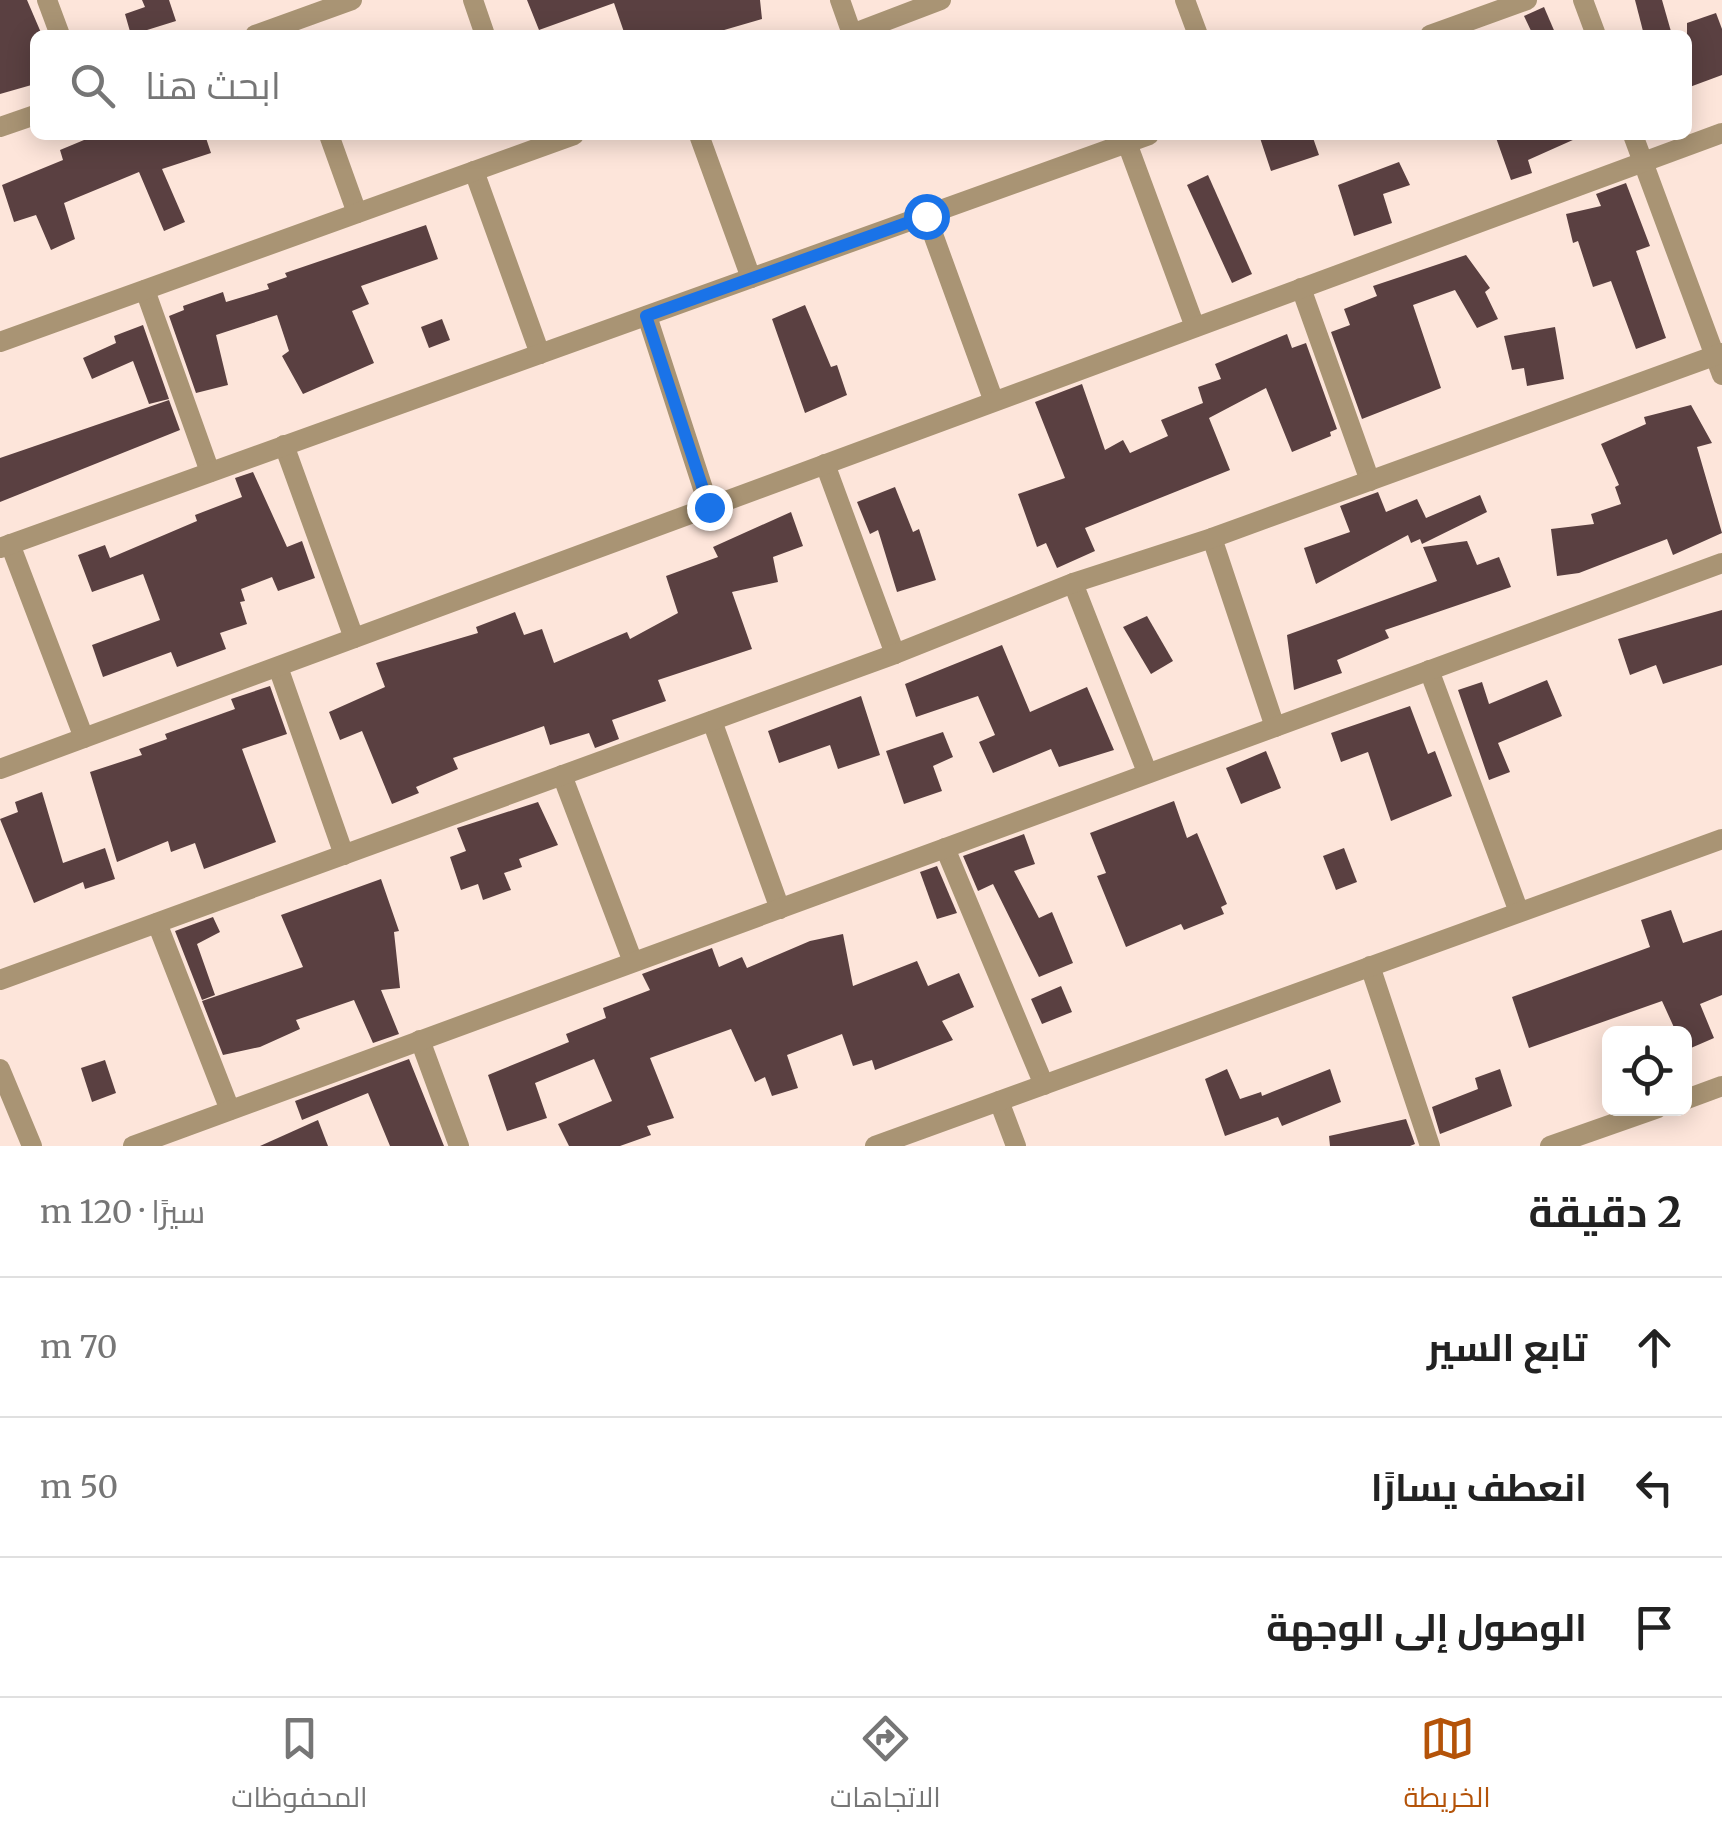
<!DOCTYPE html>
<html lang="ar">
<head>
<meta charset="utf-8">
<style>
  body { margin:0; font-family:Merriweather,Cairo,serif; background:#f2f2f2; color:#222; direction:rtl }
  .controls { position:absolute; right:30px; bottom:30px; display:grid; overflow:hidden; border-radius:15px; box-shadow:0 5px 25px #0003 }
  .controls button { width:90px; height:90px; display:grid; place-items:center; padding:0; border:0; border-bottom:2px solid #e0e0e0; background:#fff; color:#222; font:50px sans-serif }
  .stop { position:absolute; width:30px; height:30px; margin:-22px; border:8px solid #1a73e8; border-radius:50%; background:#fff }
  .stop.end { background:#1a73e8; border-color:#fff; box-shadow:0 2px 10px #0008 }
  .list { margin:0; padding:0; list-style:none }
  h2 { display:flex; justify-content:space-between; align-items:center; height:130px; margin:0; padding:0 40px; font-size:42px }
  h2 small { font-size:32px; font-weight:400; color:#767676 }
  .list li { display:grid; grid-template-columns:65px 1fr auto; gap:30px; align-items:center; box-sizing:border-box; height:140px; padding:0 40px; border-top:2px solid #e0e0e0 }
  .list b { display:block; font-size:38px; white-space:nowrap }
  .list em { font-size:32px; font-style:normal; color:#767676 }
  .icon { flex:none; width:55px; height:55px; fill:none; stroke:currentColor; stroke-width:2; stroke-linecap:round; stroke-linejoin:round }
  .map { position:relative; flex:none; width:1722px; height:1146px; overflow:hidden; direction:ltr }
  .search { position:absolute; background:#fff; box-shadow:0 5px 25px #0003; left:30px; right:30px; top:30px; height:110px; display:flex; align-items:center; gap:25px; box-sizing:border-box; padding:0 35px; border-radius:15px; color:#767676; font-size:38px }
  .sheet { height:550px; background:#fff }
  nav { display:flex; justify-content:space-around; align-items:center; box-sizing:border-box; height:140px; border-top:2px solid #e0e0e0; background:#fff; font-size:28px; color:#767676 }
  nav a { display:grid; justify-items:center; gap:5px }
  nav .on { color:#b45309 }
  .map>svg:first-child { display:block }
</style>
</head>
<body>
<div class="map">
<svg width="1722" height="1146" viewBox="0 0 1722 1146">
  <rect width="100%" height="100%" fill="#fde5da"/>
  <g fill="#5a4041">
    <polygon points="0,0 27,0 42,35 35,35 35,84 0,94"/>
    <polygon points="142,0 169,0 176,21 131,35 125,14 145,7"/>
    <polygon points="527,0 760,0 762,19 707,35 625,35 614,3 539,30"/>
    <polygon points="1635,0 1662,0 1672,35 1644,35"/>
    <polygon points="1544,7 1556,35 1533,35 1524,16"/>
    <polygon points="1716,13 1722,29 1722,75 1687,88 1687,23"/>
    <polygon points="96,135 205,135 211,153 162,169 185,222 164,231 139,172 64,203 75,239 51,250 36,215 14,222 2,185 63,160 60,150"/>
    <polygon points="1259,135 1312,135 1319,155 1271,171"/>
    <polygon points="1495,135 1584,135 1528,160 1532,173 1511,180"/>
    <polygon points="1399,162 1410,185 1383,194 1392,223 1354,236 1338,185"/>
    <polygon points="1208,175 1252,274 1232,283 1187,185"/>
    <polygon points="1626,183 1650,246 1636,251 1666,338 1636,349 1611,281 1593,287 1578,241 1573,243 1566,214 1601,206 1596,194"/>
    <polygon points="426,225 438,259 361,286 369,304 352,311 374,363 303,394 282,356 289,351 277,315 216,335 228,385 196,393 169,316 184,310 183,306 223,292 226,302 269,289 267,284 287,277 285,273"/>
    <polygon points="1466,255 1490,288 1485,292 1498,319 1477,328 1455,290 1413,305 1441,388 1362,419 1331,332 1350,325 1344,309 1377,296 1373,286"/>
    <polygon points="805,305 831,367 837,365 847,395 805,413 772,319"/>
    <polygon points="442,319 450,340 429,348 421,327"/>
    <polygon points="143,325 169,399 149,404 133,361 92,379 83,358 116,343 114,336"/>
    <polygon points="1555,327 1564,379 1527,386 1524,368 1512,370 1504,336"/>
    <polygon points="1287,334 1292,348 1306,343 1337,429 1330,432 1331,436 1292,452 1266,388 1209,418 1230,470 1085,528 1095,551 1057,568 1046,543 1037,547 1018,494 1065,478 1035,402 1082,384 1105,450 1123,440 1130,453 1168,436 1161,420 1203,403 1198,387 1221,379 1215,364"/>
    <polygon points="169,400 180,430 0,502 0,458"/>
    <polygon points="1691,405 1712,443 1697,447 1722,533 1673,555 1667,539 1579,573 1557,576 1551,529 1594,524 1591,514 1621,504 1615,487 1619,485 1601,444 1646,424 1644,417"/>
    <polygon points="253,472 287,547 302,541 315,578 278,591 272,577 241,589 245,601 240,602 247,624 220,633 226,649 177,667 171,652 103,677 92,645 160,620 143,574 92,592 78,555 105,545 110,558 197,521 195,515 242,497 235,478"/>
    <polygon points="895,487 913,532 919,529 936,580 897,592 878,530 870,534 857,502"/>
    <polygon points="1378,492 1386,512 1417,499 1426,518 1480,495 1487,512 1422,544 1420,539 1411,543 1408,535 1316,584 1304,548 1350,532 1340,506"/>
    <polygon points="791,512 803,546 773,557 778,582 732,592 752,649 658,680 666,701 612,720 619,739 595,748 589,733 550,745 544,726 453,758 458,769 416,787 419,793 392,804 362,731 340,740 329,712 385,687 376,663 478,633 476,627 515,612 524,635 542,629 554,663 627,632 630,639 678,613 666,576 718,557 713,547"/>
    <polygon points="1467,541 1477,565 1499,557 1511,587 1385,630 1389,638 1337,660 1342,673 1294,690 1287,635 1437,581 1423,547"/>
    <polygon points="1722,610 1722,665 1663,684 1656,665 1630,675 1618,639"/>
    <polygon points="1147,616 1173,661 1151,674 1123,627"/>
    <polygon points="1002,645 1030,712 1087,687 1114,750 1059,767 1051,749 993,773 979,742 995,735 978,696 916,717 905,684"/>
    <polygon points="1547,680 1562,716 1498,743 1510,772 1489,780 1458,690 1482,682 1489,704"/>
    <polygon points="270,686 287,734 242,749 276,842 204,869 195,843 171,852 168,841 117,862 90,772 142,755 139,749 167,739 165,734 235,709 231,699"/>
    <polygon points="861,696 880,755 838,769 830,745 779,763 768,731"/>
    <polygon points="1410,706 1428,754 1435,751 1452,796 1391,821 1368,752 1341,762 1331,733"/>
    <polygon points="943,732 953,757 933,766 942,791 904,804 886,751"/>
    <polygon points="1266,751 1281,788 1241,804 1226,768"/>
    <polygon points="42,792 63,863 105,848 115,879 85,889 83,882 34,903 0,819 18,812 15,802"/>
    <polygon points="1174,801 1187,838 1197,833 1227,904 1221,907 1224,914 1184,930 1181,924 1126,947 1097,876 1106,873 1090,833"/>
    <polygon points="538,802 558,845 519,859 522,867 504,873 511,890 483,900 478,884 461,890 450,857 466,851 457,828"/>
    <polygon points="1024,834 1035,864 1014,871 1039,918 1052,912 1073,963 1039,977 993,884 978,891 963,856"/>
    <polygon points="1344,848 1357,882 1336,890 1323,856"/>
    <polygon points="937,866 957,913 937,919 920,872"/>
    <polygon points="381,879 399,931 394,932 400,988 381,990 399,1034 373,1043 354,1000 296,1020 300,1029 260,1047 223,1055 202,1001 303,967 281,915"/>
    <polygon points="1671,910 1683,943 1722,930 1722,995 1700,1004 1714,1038 1684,1051 1684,1034 1677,1034 1662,1001 1529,1048 1512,997 1650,947 1641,920"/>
    <polygon points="213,917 220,932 197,944 215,995 202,1000 175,931"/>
    <polygon points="843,934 853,986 917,961 928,986 959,973 974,1007 942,1021 953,1040 875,1070 872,1060 853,1066 842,1034 787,1055 798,1088 772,1096 765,1077 755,1082 731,1029 650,1058 674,1118 647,1126 651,1135 620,1146 569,1146 558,1124 612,1101 594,1059 535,1083 547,1118 507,1131 488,1075 569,1042 566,1034 606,1018 603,1008 650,990 642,974 712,948 719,967 742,957 747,968 810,941"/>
    <polygon points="1061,986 1072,1012 1042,1024 1031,999"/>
    <polygon points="409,1059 444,1146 390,1146 368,1093 302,1120 295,1101"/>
    <polygon points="105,1060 116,1093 92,1102 81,1068"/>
    <polygon points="1227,1069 1240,1099 1261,1092 1262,1096 1330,1069 1341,1102 1282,1126 1278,1117 1225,1136 1205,1079"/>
    <polygon points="1500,1069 1512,1106 1440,1134 1432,1107 1478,1089 1475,1078"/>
    <polygon points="1406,1119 1415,1144 1410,1146 1330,1146 1329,1136"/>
    <polygon points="318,1120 328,1146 260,1146"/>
  </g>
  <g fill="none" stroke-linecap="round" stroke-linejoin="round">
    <g stroke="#a99474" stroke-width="20">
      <polyline points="47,0 60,35"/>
      <polyline points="473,0 485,35"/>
      <polyline points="840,0 852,34"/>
      <polyline points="1185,0 1198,35"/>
      <polyline points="1583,0 1596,35"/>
      <polyline points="255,35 352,0"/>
      <polyline points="849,35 941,0"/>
      <polyline points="1430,35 1527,0"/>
      <polyline points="0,127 35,115"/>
      <polyline points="329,135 357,213"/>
      <polyline points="699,135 751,278"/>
      <polyline points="1633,135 1722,375"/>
      <polyline points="1127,143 1195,327"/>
      <polyline points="474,171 540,354"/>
      <polyline points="926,215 993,399"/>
      <polyline points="1301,288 1370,481"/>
      <polyline points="145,290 210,472"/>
      <polyline points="647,316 709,507"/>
      <polyline points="0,342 574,135"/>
      <polyline points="284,445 354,638"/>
      <polyline points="825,464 895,654"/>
      <polyline points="1212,538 1275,727"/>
      <polyline points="10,544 84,738"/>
      <polyline points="0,548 1149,135"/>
      <polyline points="1073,583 1147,772"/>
      <polyline points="278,667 344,855"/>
      <polyline points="1429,670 1519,912"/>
      <polyline points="712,721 780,909"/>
      <polyline points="0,769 1722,133"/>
      <polyline points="562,775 633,962"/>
      <polyline points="945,848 1044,1085"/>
      <polyline points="157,923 230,1110"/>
      <polyline points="1370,966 1430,1146"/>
      <polyline points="0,980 895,654 1073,583 1212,538 1722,353"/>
      <polyline points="420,1040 459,1146"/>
      <polyline points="0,1069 32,1146"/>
      <polyline points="1684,1100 1722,1086"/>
      <polyline points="999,1101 1016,1146"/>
      <polyline points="133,1146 1722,563"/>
      <polyline points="1550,1146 1658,1108"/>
    </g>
    <polyline stroke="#a99474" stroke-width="20" points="875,1146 1722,839"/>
  </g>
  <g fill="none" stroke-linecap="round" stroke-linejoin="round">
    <polyline stroke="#1a73e8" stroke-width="12" points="709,507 646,316 926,216"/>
  </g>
</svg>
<div class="controls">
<button><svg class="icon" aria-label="locate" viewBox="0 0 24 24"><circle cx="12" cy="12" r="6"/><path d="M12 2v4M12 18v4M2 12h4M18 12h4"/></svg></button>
</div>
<div class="stop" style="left:926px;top:216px"></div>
<div class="stop end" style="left:709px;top:507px"></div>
<div class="search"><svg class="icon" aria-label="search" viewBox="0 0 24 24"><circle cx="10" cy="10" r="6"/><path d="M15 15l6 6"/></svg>ابحث هنا</div>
</div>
<section class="sheet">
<h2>2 دقيقة<small>سيرًا · 120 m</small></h2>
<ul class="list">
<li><svg class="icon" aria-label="ahead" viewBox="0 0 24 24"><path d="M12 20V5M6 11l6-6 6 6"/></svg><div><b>تابع السير</b></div><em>70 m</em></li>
<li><svg class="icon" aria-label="left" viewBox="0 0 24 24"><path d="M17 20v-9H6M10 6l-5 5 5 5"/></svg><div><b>انعطف يسارًا</b></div><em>50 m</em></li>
<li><svg class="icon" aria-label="arrive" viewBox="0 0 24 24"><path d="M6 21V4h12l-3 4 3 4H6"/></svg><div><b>الوصول إلى الوجهة</b></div></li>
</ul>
</section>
<nav>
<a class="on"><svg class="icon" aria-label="map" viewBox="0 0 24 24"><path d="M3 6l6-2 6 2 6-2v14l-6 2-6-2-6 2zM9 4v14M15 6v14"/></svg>الخريطة</a>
<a><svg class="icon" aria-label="directions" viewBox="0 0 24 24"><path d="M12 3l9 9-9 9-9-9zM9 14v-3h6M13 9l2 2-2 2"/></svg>الاتجاهات</a>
<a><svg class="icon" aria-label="saved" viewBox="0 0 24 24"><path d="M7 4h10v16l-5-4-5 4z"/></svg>المحفوظات</a>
</nav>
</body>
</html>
